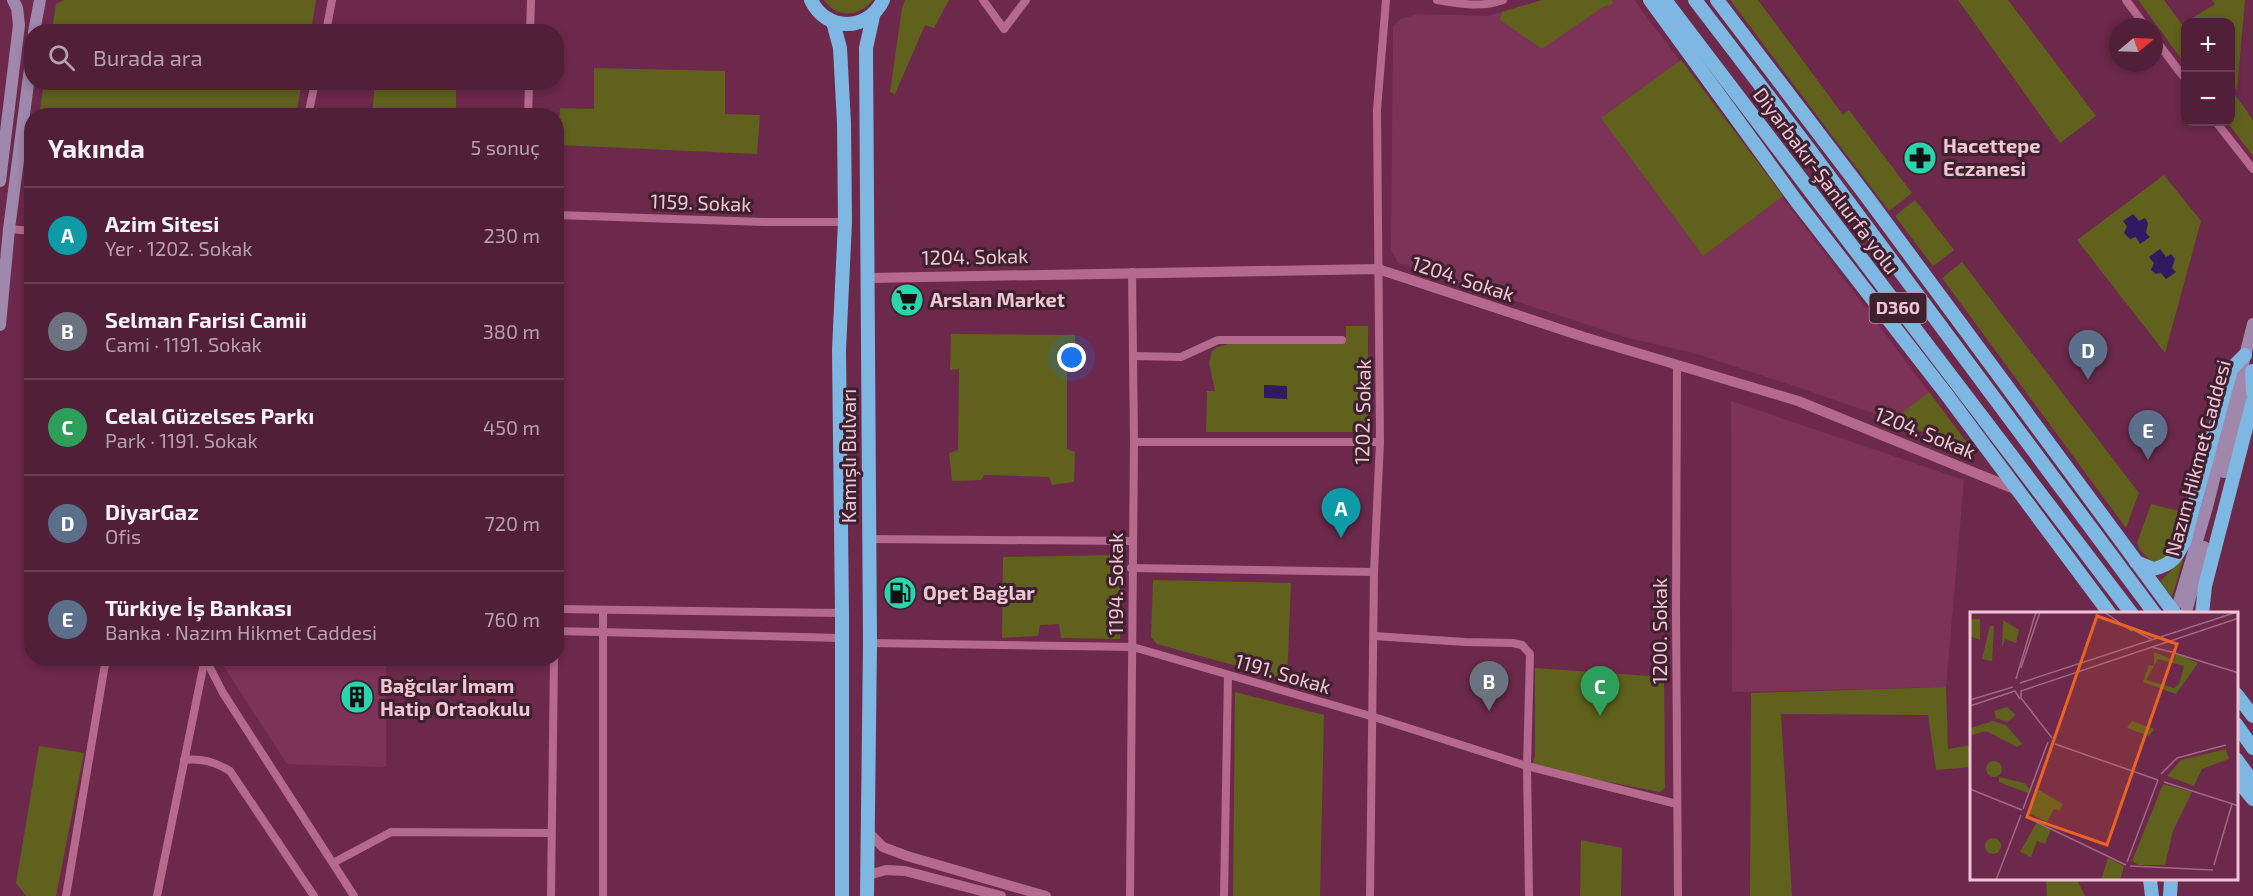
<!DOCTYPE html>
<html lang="tr">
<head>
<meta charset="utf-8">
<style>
  body { margin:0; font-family:"Exo 2",sans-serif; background:#582740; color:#f1f3f6 }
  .controls { position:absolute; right:18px; top:18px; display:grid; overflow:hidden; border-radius:12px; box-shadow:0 3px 9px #0003 }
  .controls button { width:54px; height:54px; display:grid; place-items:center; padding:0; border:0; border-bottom:2px solid #683d53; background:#521f38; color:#f1f3f6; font:30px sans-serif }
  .compass { position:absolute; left:2109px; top:18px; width:54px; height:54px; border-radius:50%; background:#521f38; box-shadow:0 3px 9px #0003; rotate:71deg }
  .you { position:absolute; left:1072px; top:358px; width:21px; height:21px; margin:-15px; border:4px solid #fff; border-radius:50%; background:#1a73e8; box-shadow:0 0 0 9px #1a73e833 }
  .badge { display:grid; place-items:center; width:39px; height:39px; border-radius:50%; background:#2bd5ac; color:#fff; font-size:20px; font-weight:700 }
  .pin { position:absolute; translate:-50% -50px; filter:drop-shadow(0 2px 3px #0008) }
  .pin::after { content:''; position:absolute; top:32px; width:21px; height:18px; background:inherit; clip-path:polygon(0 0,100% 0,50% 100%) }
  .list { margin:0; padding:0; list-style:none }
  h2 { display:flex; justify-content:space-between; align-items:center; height:78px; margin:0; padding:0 24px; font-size:26px }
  h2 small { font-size:20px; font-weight:400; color:#b5a2ae }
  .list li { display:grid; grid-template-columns:39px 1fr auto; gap:18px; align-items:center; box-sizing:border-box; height:96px; padding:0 24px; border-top:2px solid #683d53 }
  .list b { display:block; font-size:22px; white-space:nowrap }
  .list p { margin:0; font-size:20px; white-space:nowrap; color:#b5a2ae }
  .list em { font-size:20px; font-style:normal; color:#b5a2ae }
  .icon { flex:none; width:33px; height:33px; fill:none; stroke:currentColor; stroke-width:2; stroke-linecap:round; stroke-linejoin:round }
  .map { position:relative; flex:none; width:2253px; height:896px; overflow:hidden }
  .search { position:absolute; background:#521f38; box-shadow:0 3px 9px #0003; left:24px; top:24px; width:540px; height:66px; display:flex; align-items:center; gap:15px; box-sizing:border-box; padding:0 21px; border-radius:24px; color:#b5a2ae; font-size:22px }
  .panel { position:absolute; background:#521f38; box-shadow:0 3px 9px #0003; left:24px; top:108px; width:540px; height:558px; border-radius:24px }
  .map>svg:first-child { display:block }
</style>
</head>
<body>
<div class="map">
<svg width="2253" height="896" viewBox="0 0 2253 896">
  <rect width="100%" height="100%" fill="#6d294b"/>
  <g fill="#7d3258">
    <polygon points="1542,0 1634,0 1974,452 1893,420 1797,387 1694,353 1628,338 1398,263 1391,250 1393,26 1401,19 1418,14 1488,16"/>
    <polygon points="1731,401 1964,480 1946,687 1732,692"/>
    <polygon points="219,659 386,659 386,767 287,764"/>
  </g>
  <g fill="#5f611c">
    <polygon points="64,0 316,0 311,31 52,31 56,4"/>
    <path d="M824 0H873C859 17 837 19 824 0Z"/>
    <polygon points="905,0 949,0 934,28 925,25 895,94 890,92 902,8"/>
    <polygon points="1542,0 1612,0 1613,4 1603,7 1542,49 1500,20 1502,12"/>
    <polygon points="1730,0 1758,0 1843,115 1849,110 1912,193 1889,211"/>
    <polygon points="1958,0 2008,0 2096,116 2060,143"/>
    <polygon points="2138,0 2164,0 2185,29 2185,64"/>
    <polygon points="2212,0 2245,0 2237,90 2231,81 2230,22 2187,21 2215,4"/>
    <polygon points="1681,60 1783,196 1703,256 1601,118"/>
    <polygon points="594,68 725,71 725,114 760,115 757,154 558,145 560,108 594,109"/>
    <polygon points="44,83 44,82 302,83 296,115 39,115"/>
    <polygon points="375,83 456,83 456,115 372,115"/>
    <polygon points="2231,89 2253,120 2253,156 2227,122 2230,122"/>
    <polygon points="2164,175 2201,221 2165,353 2077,240"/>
    <polygon points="1915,200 1954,250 1933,266 1895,216"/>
    <polygon points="1962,262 2139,493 2126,528 1942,278"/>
    <polygon points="1346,326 1368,326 1368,428 1361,432 1206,432 1207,391 1215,391 1209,363 1212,351 1218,347 1228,344 1346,343"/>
    <polygon points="951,334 1075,335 1075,361 1067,362 1067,449 1075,452 1074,482 1052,485 1049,477 984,475 981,480 952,481 949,453 958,450 959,369 950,370"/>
    <polygon points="1929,392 1974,452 1893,420"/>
    <polygon points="2151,504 2183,512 2171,557 2152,562 2140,550 2137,543"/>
    <polygon points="1120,555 1120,639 1061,638 1059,624 1040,625 1038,636 1002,638 1003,557"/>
    <polygon points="2184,556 2172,597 2160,582"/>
    <polygon points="1153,580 1291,583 1287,680 1157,644 1151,637"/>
    <polygon points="1535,668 1664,677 1665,788 1660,792 1532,767 1535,755"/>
    <polygon points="1946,687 1948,749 1971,745 1971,767 1936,770 1928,715 1781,714 1792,896 1750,896 1751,693"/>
    <polygon points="1235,692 1324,715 1320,896 1233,896"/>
    <polygon points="39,746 84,753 56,896 26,896 16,883"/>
    <polygon points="1581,840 1622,848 1621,896 1580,896"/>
    <polygon points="2046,880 2077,880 2085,896 2047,896"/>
  </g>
  <g fill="#301a61">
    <polygon points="2133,214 2139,221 2145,218 2148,223 2146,233 2150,237 2140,244 2136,237 2130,239 2124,233 2127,226 2123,221"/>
    <polygon points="2160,249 2166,257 2171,254 2175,259 2172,268 2176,272 2166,279 2161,273 2156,274 2151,270 2154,263 2149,257"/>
    <polygon points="1264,385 1287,386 1287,399 1264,398"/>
  </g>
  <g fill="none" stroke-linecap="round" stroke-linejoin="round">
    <g stroke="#b56a8d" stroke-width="8">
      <polyline points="983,0 1004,29 1026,0"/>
      <path d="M1437 0C1460 4 1481 8 1503 0"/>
      <polyline points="2126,0 2146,27"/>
      <polyline points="326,32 332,0"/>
      <polyline points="530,32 531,0"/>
      <polyline points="2154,38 2186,80"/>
      <polyline points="308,116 315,82"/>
      <polyline points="528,116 529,82"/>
      <polyline points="2216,122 2253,169"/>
      <polyline points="556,215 766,222 845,222"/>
      <polyline points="9,229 32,231"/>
      <polyline points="1133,356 1181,357 1218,340 1342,340"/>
      <polyline points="1677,366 1676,614 1678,896"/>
      <polyline points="1134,442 1380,442"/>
      <polyline points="869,539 1132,541"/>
      <polyline points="1131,568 1374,572"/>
      <polyline points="556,609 842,613"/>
      <polyline points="603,610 603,896"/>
      <polyline points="556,631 841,638"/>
      <polyline points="1374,636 1465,642 1513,643 1522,645 1530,654 1527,766 1529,896"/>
      <polyline points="870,643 1133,647 1374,717 1527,766 1677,804"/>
      <polyline points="205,658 223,693 354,896"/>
      <path d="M184 760C202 758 215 762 230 771L314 896"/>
      <polyline points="333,863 391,832 551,833"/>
      <polyline points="66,896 106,658"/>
      <polyline points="157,896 205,658"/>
      <polyline points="551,896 554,658"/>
      <polyline points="1130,896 1134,442 1132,272"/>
      <polyline points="1224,896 1228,675"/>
      <polyline points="1370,896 1374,572 1380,442 1377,110 1386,0"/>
    </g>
    <g stroke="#b56a8d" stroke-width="10">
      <polyline points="869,278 1378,269 1584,337 1798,401 2017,490"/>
      <polyline points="869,833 883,847 907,856 1046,896"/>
      <polyline points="868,875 886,870 905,871 1001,896"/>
    </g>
    <g stroke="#a087ac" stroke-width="12">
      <polyline points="34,32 40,0"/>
      <polyline points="0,181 19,25 17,8 13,0"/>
      <polyline points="0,325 9,229 32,53"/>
      <polyline points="2224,472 2250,379"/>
      <polyline points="2179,602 2207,507 2253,324"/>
      <polyline points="2186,612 2204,547"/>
    </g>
    <g stroke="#7eb7e1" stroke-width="14">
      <path d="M811 0C826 32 868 32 883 0"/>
      <polyline points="1650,0 1797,202 1947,395 2110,614"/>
      <polyline points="1665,0 2132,614"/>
      <polyline points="1695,0 1809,149 2155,614"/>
      <polyline points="1717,0 1864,193 2175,614"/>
      <polyline points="833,22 840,48 844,123 845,222 839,350 842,613 842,896"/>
      <polyline points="2252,371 2253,393"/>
      <path d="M2136 562 2153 569C2171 565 2176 558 2184 542L2231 369 2245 355"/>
      <polyline points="2202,614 2205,586 2253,401"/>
      <polyline points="2236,694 2253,716"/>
      <polyline points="2236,724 2253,748"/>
      <polyline points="2236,759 2253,782"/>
      <polyline points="2236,778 2253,799"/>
      <polyline points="2150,880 2152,896"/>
      <polyline points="867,896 870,643 866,48 873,16"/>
      <polyline points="2170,896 2171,880"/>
    </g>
  </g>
  <defs>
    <symbol id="pharmacy-disc" viewBox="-11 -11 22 22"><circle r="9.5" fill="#2bd5ac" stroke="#3f202e"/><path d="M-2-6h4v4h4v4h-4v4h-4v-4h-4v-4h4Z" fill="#111"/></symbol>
    <symbol id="supermarket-disc" viewBox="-11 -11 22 22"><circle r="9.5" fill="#2bd5ac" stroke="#3f202e"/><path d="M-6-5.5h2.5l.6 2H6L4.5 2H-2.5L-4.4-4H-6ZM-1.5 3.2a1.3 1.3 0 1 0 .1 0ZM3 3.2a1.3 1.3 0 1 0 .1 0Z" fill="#111"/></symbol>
    <symbol id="fuel-disc" viewBox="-11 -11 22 22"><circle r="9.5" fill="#2bd5ac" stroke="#3f202e"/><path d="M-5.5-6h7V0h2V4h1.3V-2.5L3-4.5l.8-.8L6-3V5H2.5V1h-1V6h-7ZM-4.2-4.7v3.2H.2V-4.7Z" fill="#111"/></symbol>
    <symbol id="building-disc" viewBox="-11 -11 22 22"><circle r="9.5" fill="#2bd5ac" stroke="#3f202e"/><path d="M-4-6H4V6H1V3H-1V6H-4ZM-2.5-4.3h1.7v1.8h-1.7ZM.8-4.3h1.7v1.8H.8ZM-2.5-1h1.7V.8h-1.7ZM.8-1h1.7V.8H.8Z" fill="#111"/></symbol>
  </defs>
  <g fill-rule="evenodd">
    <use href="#pharmacy-disc" x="1901" y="139" width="38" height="38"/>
    <use href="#supermarket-disc" x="888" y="281" width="38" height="38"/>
    <use href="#fuel-disc" x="881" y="574" width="38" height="38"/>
    <use href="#building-disc" x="338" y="678" width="38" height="38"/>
  </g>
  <g text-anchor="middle" stroke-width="6" stroke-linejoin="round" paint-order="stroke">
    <rect fill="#3f202e" stroke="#bb94a4" stroke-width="1.5" x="1869.5" y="293" width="57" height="30" rx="4.5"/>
    <g font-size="18" font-weight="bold" fill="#f0c6d7">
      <text x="1898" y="314">D360</text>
    </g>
    <g font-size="20" font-weight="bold" fill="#f0c6d7" stroke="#3f202e" text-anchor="start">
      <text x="1943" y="153">Hacettepe<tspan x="1943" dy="23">Eczanesi</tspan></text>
      <text x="930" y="307">Arslan Market</text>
      <text x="923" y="600">Opet Bağlar</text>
      <text x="380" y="693">Bağcılar İmam<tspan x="380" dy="23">Hatip Ortaokulu</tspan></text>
    </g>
    <g font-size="20" fill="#f0c6d7" stroke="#3f202e">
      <text transform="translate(1826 181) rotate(53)" y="7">Diyarbakır-Şanlıurfa yolu</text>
      <text transform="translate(701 203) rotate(2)" y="7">1159. Sokak</text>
      <text transform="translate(975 257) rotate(-1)" y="7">1204. Sokak</text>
      <text transform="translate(1463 279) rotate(18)" y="7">1204. Sokak</text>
      <text transform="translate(1363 412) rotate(-89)" y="7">1202. Sokak</text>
      <text transform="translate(1925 433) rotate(22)" y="7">1204. Sokak</text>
      <text transform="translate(849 456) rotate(-90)" y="7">Kamışlı Bulvarı</text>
      <text transform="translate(2198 458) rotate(-75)" y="7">Nazım Hikmet Caddesi</text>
      <text transform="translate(1116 584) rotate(-90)" y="7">1194. Sokak</text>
      <text transform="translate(1660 631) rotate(-90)" y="7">1200. Sokak</text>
      <text transform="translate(1283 674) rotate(16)" y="7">1191. Sokak</text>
    </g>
  </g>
  <g transform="translate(1970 612)">
    <rect width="268" height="268" fill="#6d294b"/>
    <path d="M0 7H10V28L0 24ZM33 8 49 18 46 31 35 27 32 36ZM20 14H24L22 49 12 47ZM184 40 203 48 207 42 228 51 206 82 173 70 179 53 184 54ZM188 47 214 54 209 72 204 76 176 68ZM37 95 46 103 37 110 26 106 24 99ZM23 109 36 113 52 132 47 135 16 119 2 123 1 116ZM162 109 184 117 179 124 157 116ZM256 137 259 147 232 157 224 174 197 164 211 148ZM16 157a8 8 0 1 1 16 0a8 8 0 1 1-16 0ZM29 165 54 171 60 177 58 181 29 170ZM193 172 222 180 203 219 195 253H169L162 249ZM67 177 93 192 89 199 84 197 77 210 59 201ZM67 210 81 217 75 232 67 229 61 245 50 240ZM15 234a8 8 0 1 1 16 0a8 8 0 1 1-16 0ZM138 246 154 254 150 268H131Z" fill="#5f611c" fill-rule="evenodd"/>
    <path fill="none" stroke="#a16883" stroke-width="1.5" d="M134 0 162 19M160 16 183 28M181 35 206 41M204 41 269 61M51 56 70 0M46 67 66 0M50 71 267 0M0 88 43 75M0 94 45 79 50 87M82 126 51 86V79L269 6M85 132 188 168M191 162 207 146 256 133M194 170 269 194M0 177 52 198M53 197 78 130M56 205 156 253M157 250 188 168M244 253 262 192M160 254 243 258M26 268 51 203"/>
    <path fill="#e96420" fill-opacity="0.15" stroke="#e96420" stroke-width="3" d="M127 4 207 32 137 233 57 205Z"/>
    <rect width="268" height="268" fill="none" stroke="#f0c6d7" stroke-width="3"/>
  </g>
</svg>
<div class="controls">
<button>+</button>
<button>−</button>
</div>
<svg class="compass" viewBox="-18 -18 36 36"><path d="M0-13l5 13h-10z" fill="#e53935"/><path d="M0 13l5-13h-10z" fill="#b5a2ae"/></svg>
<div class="you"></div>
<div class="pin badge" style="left:1341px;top:538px;background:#0f9aa8">A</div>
<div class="pin badge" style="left:1489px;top:711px;background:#6b7280">B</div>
<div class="pin badge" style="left:1600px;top:716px;background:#2e9e5b">C</div>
<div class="pin badge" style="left:2088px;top:380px;background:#5c6f8a">D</div>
<div class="pin badge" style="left:2148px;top:460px;background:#5c6f8a">E</div>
<div class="search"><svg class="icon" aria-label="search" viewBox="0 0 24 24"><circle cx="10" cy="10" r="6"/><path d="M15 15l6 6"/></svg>Burada ara</div>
<section class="panel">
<h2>Yakında<small>5 sonuç</small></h2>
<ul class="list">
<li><span class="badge" style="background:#0f9aa8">A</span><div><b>Azim Sitesi</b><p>Yer · 1202. Sokak</p></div><em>230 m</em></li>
<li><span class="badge" style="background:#6b7280">B</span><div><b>Selman Farisi Camii</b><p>Cami · 1191. Sokak</p></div><em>380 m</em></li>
<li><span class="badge" style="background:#2e9e5b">C</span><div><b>Celal Güzelses Parkı</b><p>Park · 1191. Sokak</p></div><em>450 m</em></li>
<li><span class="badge" style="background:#5c6f8a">D</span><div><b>DiyarGaz</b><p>Ofis</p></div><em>720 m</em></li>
<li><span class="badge" style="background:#5c6f8a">E</span><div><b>Türkiye İş Bankası</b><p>Banka · Nazım Hikmet Caddesi</p></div><em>760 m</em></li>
</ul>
</section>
</div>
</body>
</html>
